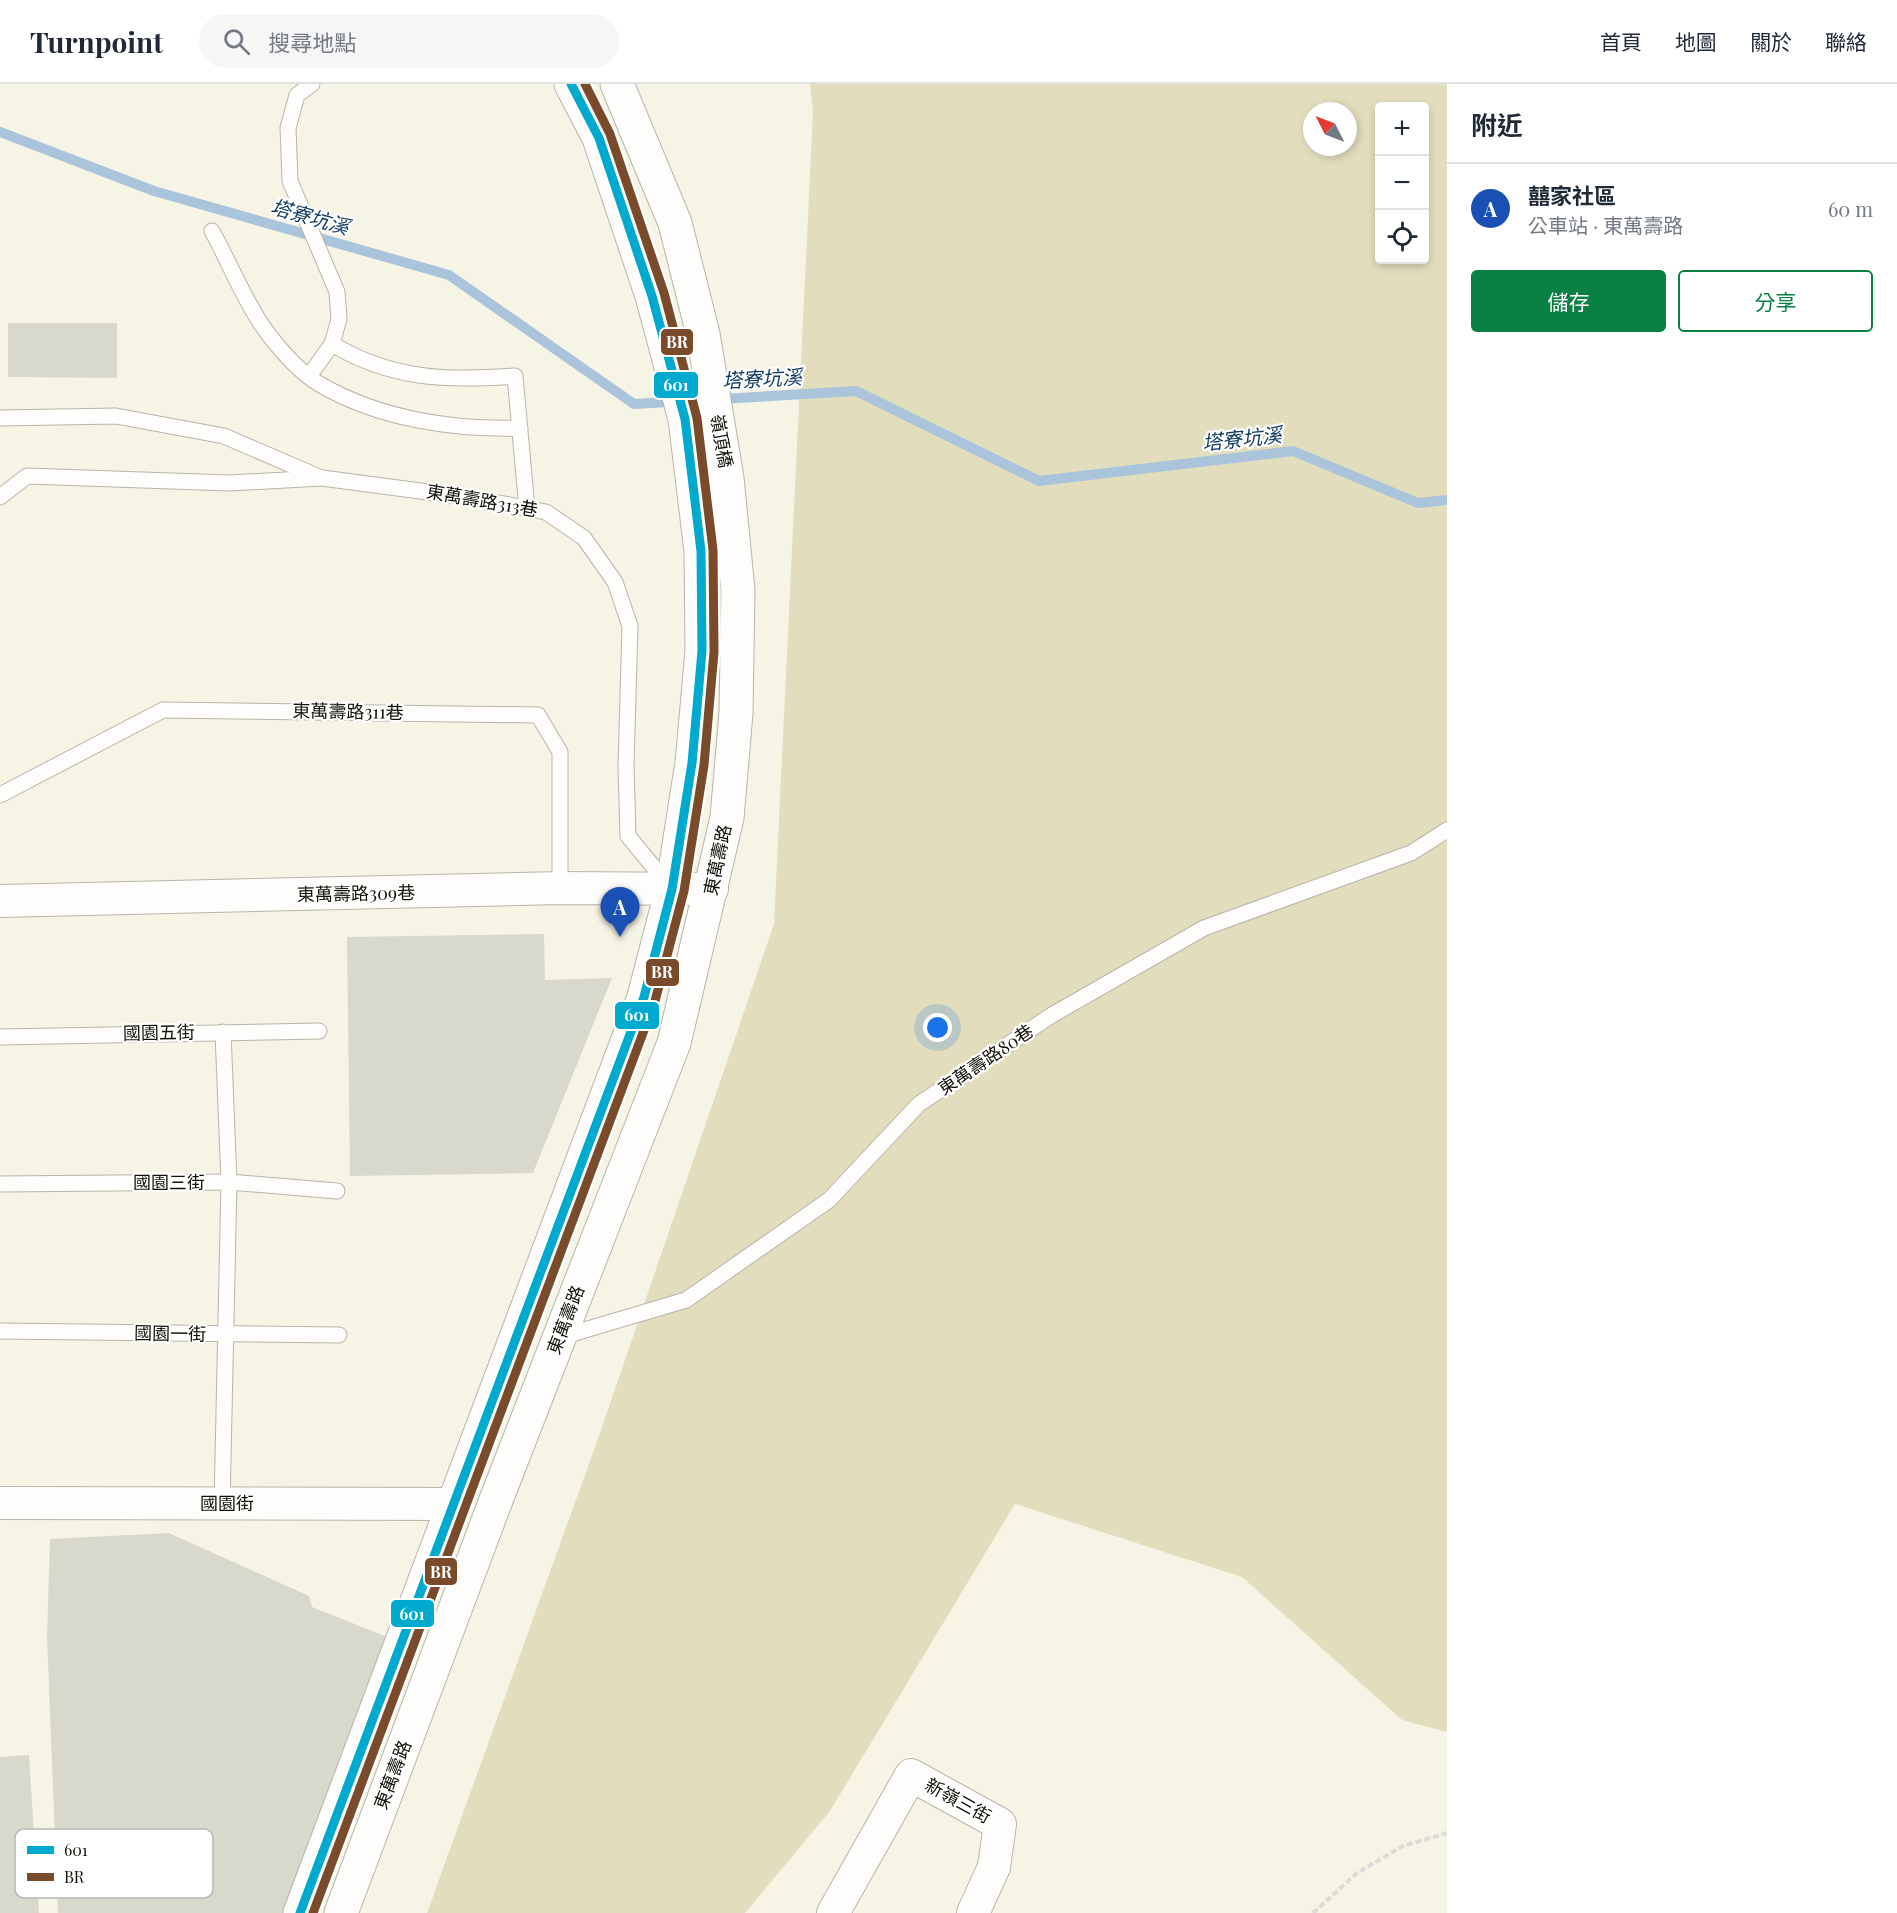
<!DOCTYPE html>
<html lang="zh-TW">
<head>
<meta charset="utf-8">
<style>
  body { margin:0; font-family:"Playfair Display","Noto Sans TC",serif; background:#f6f6f7; color:#1f2937 }
  .controls { position:absolute; right:18px; top:18px; display:grid; overflow:hidden; border-radius:6px; box-shadow:0 3px 9px #0003 }
  .controls button { width:54px; height:54px; display:grid; place-items:center; padding:0; border:0; border-bottom:2px solid #e0e1e3; background:#fff; color:#1f2937; font:30px sans-serif }
  .compass { position:absolute; left:1303px; top:18px; width:54px; height:54px; border-radius:50%; background:#fff; box-shadow:0 3px 9px #0003; rotate:312deg }
  .you { position:absolute; left:938px; top:944px; width:21px; height:21px; margin:-15px; border:4px solid #fff; border-radius:50%; background:#1a73e8; box-shadow:0 0 0 9px #1a73e833 }
  .badge { display:grid; place-items:center; width:39px; height:39px; border-radius:50%; background:#0b8043; color:#fff; font-size:20px; font-weight:700 }
  .pin { position:absolute; translate:-50% -50px; filter:drop-shadow(0 2px 3px #0008) }
  .pin::after { content:''; position:absolute; top:32px; width:21px; height:18px; background:inherit; clip-path:polygon(0 0,100% 0,50% 100%) }
  .list { margin:0; padding:0; list-style:none }
  h2 { display:flex; justify-content:space-between; align-items:center; height:78px; margin:0; padding:0 24px; font-size:26px }
  h2 small { font-size:20px; font-weight:400; color:#747a83 }
  .list li { display:grid; grid-template-columns:39px 1fr auto; gap:18px; align-items:center; box-sizing:border-box; height:90px; padding:0 24px; border-top:2px solid #e0e1e3 }
  .list b { display:block; font-size:22px; white-space:nowrap }
  .list p { margin:0; font-size:20px; white-space:nowrap; color:#747a83 }
  .list em { font-size:20px; font-style:normal; color:#747a83 }
  .actions { display:flex; gap:12px; padding:18px 24px }
  .actions a { flex:1; padding:14px 0; border:2px solid #0b8043; border-radius:6px; text-align:center; font-size:21px; color:#0b8043 }
  .actions .main { background:#0b8043; color:#fff }
  .icon { flex:none; width:33px; height:33px; fill:none; stroke:currentColor; stroke-width:2; stroke-linecap:round; stroke-linejoin:round }
  .map { position:relative; flex:none; width:1447px; height:1829px; overflow:hidden }
  header { display:flex; align-items:center; gap:36px; box-sizing:border-box; height:84px; padding:0 30px; background:#fff; border-bottom:2px solid #e0e1e3 }
  header strong { font-size:28px }
  nav { display:flex; gap:33px; margin-inline-start:auto; font-size:21px }
  .search { width:420px; height:54px; background:#f6f6f7; display:flex; align-items:center; gap:15px; box-sizing:border-box; padding:0 21px; border-radius:33px; color:#747a83; font-size:22px }
  main { display:flex }
  aside { flex:1; background:#fff }
  .map>svg:first-child { display:block }
</style>
</head>
<body>
<header>
<strong>Turnpoint</strong>
<div class="search"><svg class="icon" aria-label="search" viewBox="0 0 24 24"><circle cx="10" cy="10" r="6"/><path d="M15 15l6 6"/></svg>搜尋地點</div>
<nav><a>首頁</a><a>地圖</a><a>關於</a><a>聯絡</a></nav>
</header>
<main>
<div class="map">
<svg width="1447" height="1829" viewBox="0 0 1447 1829">
  <rect width="100%" height="100%" fill="#f6f4e5"/>
  <path fill="#e2debd" fill-rule="evenodd" d="M810 0H1447V1648L1402 1636 1242 1493 1015 1420 830 1727 745 1829H427L599 1352 774 840 813 28ZM1380 22H1424V176H1380ZM1312 27H1348V63H1312Z"/>
  <g fill="none" stroke-linecap="round" stroke-linejoin="round">
    <polyline stroke="#a9c4db" stroke-width="10" points="0,48 154,107 449,191 634,320 856,307 1039,397 1293,367 1418,419 1447,416"/>
  </g>
  <g fill="#d9d8cc">
    <polygon points="8,239 117,239 117,294 8,293"/>
    <polygon points="544,850 545,896 612,894 533,1089 350,1092 347,853"/>
    <polygon points="169,1449 309,1512 312,1523 387,1553 286,1829 58,1829 47,1553 50,1455"/>
    <polygon points="29,1671 39,1829 0,1829 0,1673"/>
  </g>
  <g fill="none" stroke-linecap="round" stroke-linejoin="round">
    <defs>
      <g id="service">
        <path d="M212 147C228 176 247 222 266 247 281 267 300 289 321 301 380 335 453 346 520 344"/>
        <path d="M332 260C392 296 448 297 515 292L527 425"/>
        <polyline points="309,292 332,260 339,235 337,208 290,97 288,44 297,11 312,0"/>
        <polyline points="0,334 116,332 224,352 319,393"/>
        <polyline points="0,413 27,392 229,399 322,394 473,414 546,428 584,454 615,498 630,542 626,682 628,752 670,803"/>
        <polyline points="0,711 163,626 538,631 560,668 560,804"/>
        <polyline points="0,953 319,947"/>
        <polyline points="0,1100 229,1098 337,1107"/>
        <polyline points="0,1247 339,1251"/>
        <polyline points="561,1253 686,1216 829,1116 919,1020 1052,931 1204,844 1411,769 1447,746"/>
        <polyline points="222,1421 229,1098 223,948"/>
      </g>
      <g id="minor">
        <polyline points="0,817 560,804 712,805"/>
        <polyline points="0,1419 454,1420"/>
        <polyline points="833,1829 911,1691 1000,1740 994,1783 973,1829"/>
      </g>
      <g id="primary">
        <polyline points="300,1829 644,913 672,805 692,679 702,567 701,467 685,335 652,212 599,54 571,0"/>
        <polyline points="341,1829 496,1416 674,959 727,734 736,629 738,506 727,394 703,250 675,139 617,0"/>
      </g>
    </defs>
    <use href="#service" stroke="#b7b5a9" stroke-width="17"/>
    <use href="#minor" stroke="#b7b5a9" stroke-width="34"/>
    <use href="#primary" stroke="#b7b5a9" stroke-width="35"/>
    <polyline stroke="#dcdbd7" stroke-width="4" stroke-dasharray="6 3" stroke-linecap="butt" points="1313,1829 1357,1789 1403,1762 1447,1749"/>
    <use href="#service" stroke="#fefdfb" stroke-width="15"/>
    <use href="#minor" stroke="#fefdfb" stroke-width="32"/>
    <use href="#primary" stroke="#fefdfb" stroke-width="33"/>
    <defs>
      <polyline id="bus-1" points="300,1829 644,913 672,805 692,679 702,567 701,467 685,335 652,212 599,54 571,0"/>
      <polyline id="bus-2" points="313,1829 655,917 684,807 704,681 714,568 713,466 697,334 664,209 610,50 585,0"/>
    </defs>
    <use href="#bus-1" stroke="#fff" stroke-width="14"/>
    <use href="#bus-2" stroke="#fff" stroke-width="14"/>
    <use href="#bus-1" stroke="#00a9ce" stroke-width="9"/>
    <use href="#bus-2" stroke="#7a4b2a" stroke-width="9"/>
  </g>
  <g text-anchor="middle" stroke-width="4.5" stroke-linejoin="round" paint-order="stroke">
    <g font-size="18" fill="#121107" stroke="#fff">
      <text transform="translate(721 357) rotate(80)" y="6">嶺頂橋</text>
      <text transform="translate(482 417) rotate(10)" y="6">東萬壽路313巷</text>
      <text transform="translate(348 628) rotate(1)" y="6">東萬壽路311巷</text>
      <text transform="translate(718 776) rotate(-78)" y="6">東萬壽路</text>
      <text transform="translate(356 810) rotate(-1)" y="6">東萬壽路309巷</text>
      <text transform="translate(159 949) rotate(-1)" y="6">國園五街</text>
      <text transform="translate(986 976) rotate(-34)" y="6">東萬壽路80巷</text>
      <text x="169" y="1105">國園三街</text>
      <text transform="translate(566 1236) rotate(-69)" y="6">東萬壽路</text>
      <text transform="translate(170 1250) rotate(1)" y="6">國園一街</text>
      <text x="227" y="1426">國園街</text>
      <text transform="translate(393 1691) rotate(-69)" y="6">東萬壽路</text>
      <text transform="translate(958 1717) rotate(29)" y="6">新嶺三街</text>
    </g>
    <g font-size="20" font-style="italic" fill="#113d63" stroke="#fff">
      <text transform="translate(310 133) rotate(16)" y="7">塔寮坑溪</text>
      <text transform="translate(762 295) rotate(-3)" y="7">塔寮坑溪</text>
      <text transform="translate(1242 355) rotate(-6)" y="7">塔寮坑溪</text>
    </g>
  </g>
  <rect x="15" y="1745" width="198" height="69" rx="9" fill="#fff" stroke="#b8b8b5" stroke-width="1.5"/>
  <rect x="27" y="1762" width="27" height="8" fill="#00a9ce"/>
  <rect x="27" y="1789" width="27" height="8" fill="#7a4b2a"/>
  <g font-size="16" fill="#121107">
    <text x="64" y="1772">601</text>
    <text x="64" y="1799">BR</text>
  </g>
  <g stroke="#fff" stroke-width="2">
    <rect x="660" y="244" width="34" height="28" rx="6" fill="#7a4b2a"/>
    <rect x="653" y="287" width="46" height="28" rx="6" fill="#00a9ce"/>
    <rect x="645" y="874" width="35" height="29" rx="6" fill="#7a4b2a"/>
    <rect x="614" y="917" width="46" height="29" rx="6" fill="#00a9ce"/>
    <rect x="424" y="1473" width="34" height="29" rx="6" fill="#7a4b2a"/>
    <rect x="390" y="1515" width="45" height="29" rx="6" fill="#00a9ce"/>
  </g>
  <g font-size="16" text-anchor="middle" font-weight="bold" fill="#fff">
    <text x="677" y="264">BR</text>
    <text x="676" y="307">601</text>
    <text x="662" y="894">BR</text>
    <text x="637" y="937">601</text>
    <text x="441" y="1494">BR</text>
    <text x="412" y="1536">601</text>
  </g>
</svg>
<div class="controls">
<button>+</button>
<button>−</button>
<button><svg class="icon" aria-label="locate" viewBox="0 0 24 24"><circle cx="12" cy="12" r="6"/><path d="M12 2v4M12 18v4M2 12h4M18 12h4"/></svg></button>
</div>
<svg class="compass" viewBox="-18 -18 36 36"><path d="M0-13l5 13h-10z" fill="#e53935"/><path d="M0 13l5-13h-10z" fill="#747a83"/></svg>
<div class="you"></div>
<div class="pin badge" style="left:620px;top:853px;background:#1a4fb4">A</div>
</div>
<aside>
<h2>附近<small></small></h2>
<ul class="list">
<li><span class="badge" style="background:#1a4fb4">A</span><div><b>囍家社區</b><p>公車站 · 東萬壽路</p></div><em>60 m</em></li>
</ul>
<div class="actions"><a class="main">儲存</a><a>分享</a></div>
</aside>
</main>
</body>
</html>
